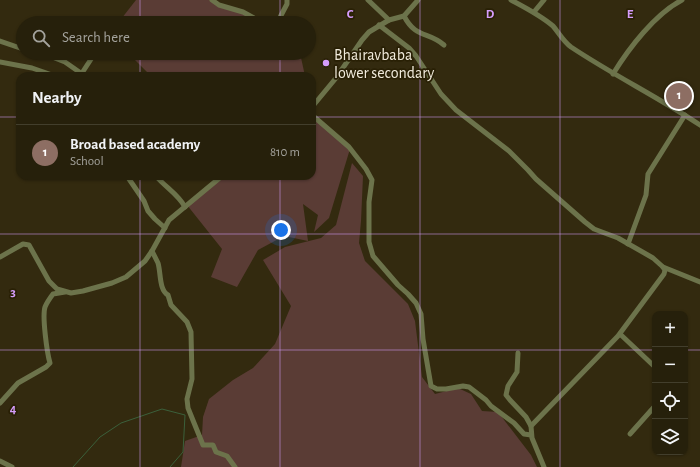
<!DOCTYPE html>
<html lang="en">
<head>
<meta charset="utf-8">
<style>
  body { margin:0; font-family:"Alegreya Sans",sans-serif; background:#322d19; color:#f1f3f6 }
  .controls { position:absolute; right:12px; bottom:12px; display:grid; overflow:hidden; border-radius:8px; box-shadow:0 1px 3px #0004 }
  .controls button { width:36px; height:36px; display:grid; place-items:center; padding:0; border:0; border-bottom:1px solid #423e2c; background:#26200b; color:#f1f3f6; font:20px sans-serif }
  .you { position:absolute; left:281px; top:230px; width:14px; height:14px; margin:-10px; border:3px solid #fff; border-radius:50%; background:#1a73e8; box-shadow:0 0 0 6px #1a73e833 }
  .badge { display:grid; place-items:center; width:26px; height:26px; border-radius:50%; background:#1a73e8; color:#fff; font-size:13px; font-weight:700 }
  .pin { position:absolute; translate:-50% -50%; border:2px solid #fff; box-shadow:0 1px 4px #0006 }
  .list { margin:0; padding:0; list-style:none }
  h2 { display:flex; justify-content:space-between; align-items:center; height:52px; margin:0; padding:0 16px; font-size:17px }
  h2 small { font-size:13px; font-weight:400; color:#a4a39d }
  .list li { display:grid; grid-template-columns:26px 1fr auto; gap:12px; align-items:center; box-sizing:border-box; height:56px; padding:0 16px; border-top:1px solid #423e2c }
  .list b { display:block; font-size:15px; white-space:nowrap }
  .list p { margin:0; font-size:13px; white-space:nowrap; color:#a4a39d }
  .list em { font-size:13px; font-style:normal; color:#a4a39d }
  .icon { flex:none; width:22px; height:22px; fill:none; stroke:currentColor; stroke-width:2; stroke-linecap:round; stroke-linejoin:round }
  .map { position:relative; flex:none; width:700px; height:467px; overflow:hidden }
  .search { position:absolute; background:#26200b; box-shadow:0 1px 3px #0004; left:16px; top:16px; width:300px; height:44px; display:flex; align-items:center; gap:10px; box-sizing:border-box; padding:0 14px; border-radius:22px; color:#a4a39d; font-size:15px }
  .panel { position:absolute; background:#26200b; box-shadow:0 1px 3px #0004; left:16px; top:72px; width:300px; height:108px; border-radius:12px }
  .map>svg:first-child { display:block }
</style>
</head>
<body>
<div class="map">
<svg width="700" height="467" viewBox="0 0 700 467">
  <rect width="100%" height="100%" fill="#332a0f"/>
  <g fill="#5a3c35">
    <polygon points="136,0 213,0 261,23 118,23"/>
    <polygon points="128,53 300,53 305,76 151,76"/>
    <polygon points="312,116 350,149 329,218 314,232 318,215 303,204 308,241 284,236 258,250 237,287 211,277 222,249 187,205 226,176 312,176"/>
    <polygon points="352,163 363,176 361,221 359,243 365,261 408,304 415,321 422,377 435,394 458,388 471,394 482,411 498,412 531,455 537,467 181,467 185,441 202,435 203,417 209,399 233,380 253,368 275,344 291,306 263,260 285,247 321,238 336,225"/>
  </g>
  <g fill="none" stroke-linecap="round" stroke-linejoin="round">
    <polyline stroke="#3b603b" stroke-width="1" points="73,467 100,437 121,423 162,409 185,415 183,452 170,467"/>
    <g stroke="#6c734b" stroke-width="5">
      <polyline points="212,0 219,5 243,12 263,23"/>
      <polyline points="368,0 389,20"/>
      <path d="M511 0C526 8 540 15 553 26 559 33 563 41 571 47 613 75 658 97 700 125"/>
      <polyline points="534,12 544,0"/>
      <path d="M404 16C416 39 428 31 444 45"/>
      <polyline points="277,23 287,4 287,0"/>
      <polyline points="379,25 409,48 416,56 441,94 456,110 509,151 528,170 536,179 585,222 594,229 618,238 653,258 663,267 665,270 664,274 618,336 531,426 532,438 544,467"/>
      <polyline points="0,41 23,49"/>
      <polyline points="42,53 65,62 85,76"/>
      <polyline points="0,62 32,68 55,76"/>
      <polyline points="82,73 95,53"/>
      <path d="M613 74C629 48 655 14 682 0"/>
      <polyline points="312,107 336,78 362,40 369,32 389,20 404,16 418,0"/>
      <polyline points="312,115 349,147 366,169 372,180 369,202 369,242 373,256 398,285 408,294 416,303 421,314 423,339 431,386 437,389 446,389 463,386 469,387 486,400 491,406 514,423 524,434 531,435"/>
      <polyline points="127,176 144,201 148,211 155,219 165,228"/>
      <path d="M156 176C165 187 178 194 185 207"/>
      <polyline points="628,244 646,195 648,174 685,115"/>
      <path d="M152 251C154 255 156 259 158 263 161 273 159 290 168 295L171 305 187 322 191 332 192 379 187 399 188 408 203 445H213L216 452 227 456 235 467"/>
      <polyline points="0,257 23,244 29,245 49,281 57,289 71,293 83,291 112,283 126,277 145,261 152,251 169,220 222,176"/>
      <polyline points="663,267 700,282"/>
      <polyline points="620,334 655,367"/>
      <polyline points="518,353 517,372 508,386 506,395 510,400 526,417 531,426"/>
      <path d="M0 403 18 383 46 367 50 363C47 353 42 316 45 307 47 302 50 298 53 294L65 292"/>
      <polyline points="630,434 655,406"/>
      <polyline points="0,461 12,467"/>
    </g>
  </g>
  <path fill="none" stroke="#d59cfb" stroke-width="1" stroke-opacity="0.55" d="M140 0V23M280 0V23M420 0V467M560 0V467M140 53V76M280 53V76M0 117H20M312 117H700M140 176V467M280 176V467M0 234H700M0 350H655M685 350H700"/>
  <circle fill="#d59cfb" stroke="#292005" stroke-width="1.5" cx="326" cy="63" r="4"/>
  <g text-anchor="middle" stroke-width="3.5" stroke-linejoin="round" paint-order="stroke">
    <g font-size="16" fill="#f1ebdc" stroke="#292005" text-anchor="start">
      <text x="334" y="60">Bhairavbaba<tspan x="334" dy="18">lower secondary</tspan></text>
    </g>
  </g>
  <g font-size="13" text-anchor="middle" font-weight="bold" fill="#d59cfb" stroke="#292005" stroke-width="3.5" stroke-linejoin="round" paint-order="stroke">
    <text x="350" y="18">C</text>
    <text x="490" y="18">D</text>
    <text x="630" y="18">E</text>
    <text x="13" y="296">3</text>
    <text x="13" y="413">4</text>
  </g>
</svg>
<div class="controls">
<button>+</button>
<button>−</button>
<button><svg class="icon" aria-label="locate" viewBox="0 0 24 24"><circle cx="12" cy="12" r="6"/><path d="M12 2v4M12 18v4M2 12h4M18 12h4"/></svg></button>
<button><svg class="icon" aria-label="layers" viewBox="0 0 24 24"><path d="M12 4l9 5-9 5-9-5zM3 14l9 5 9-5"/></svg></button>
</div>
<div class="you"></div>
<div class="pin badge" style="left:679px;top:96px;background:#8d6e63">1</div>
<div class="search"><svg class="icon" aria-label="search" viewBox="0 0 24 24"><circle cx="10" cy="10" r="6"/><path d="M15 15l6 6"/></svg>Search here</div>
<section class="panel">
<h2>Nearby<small></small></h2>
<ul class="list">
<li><span class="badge" style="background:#8d6e63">1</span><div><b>Broad based academy</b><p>School</p></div><em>810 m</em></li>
</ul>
</section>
</div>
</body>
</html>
